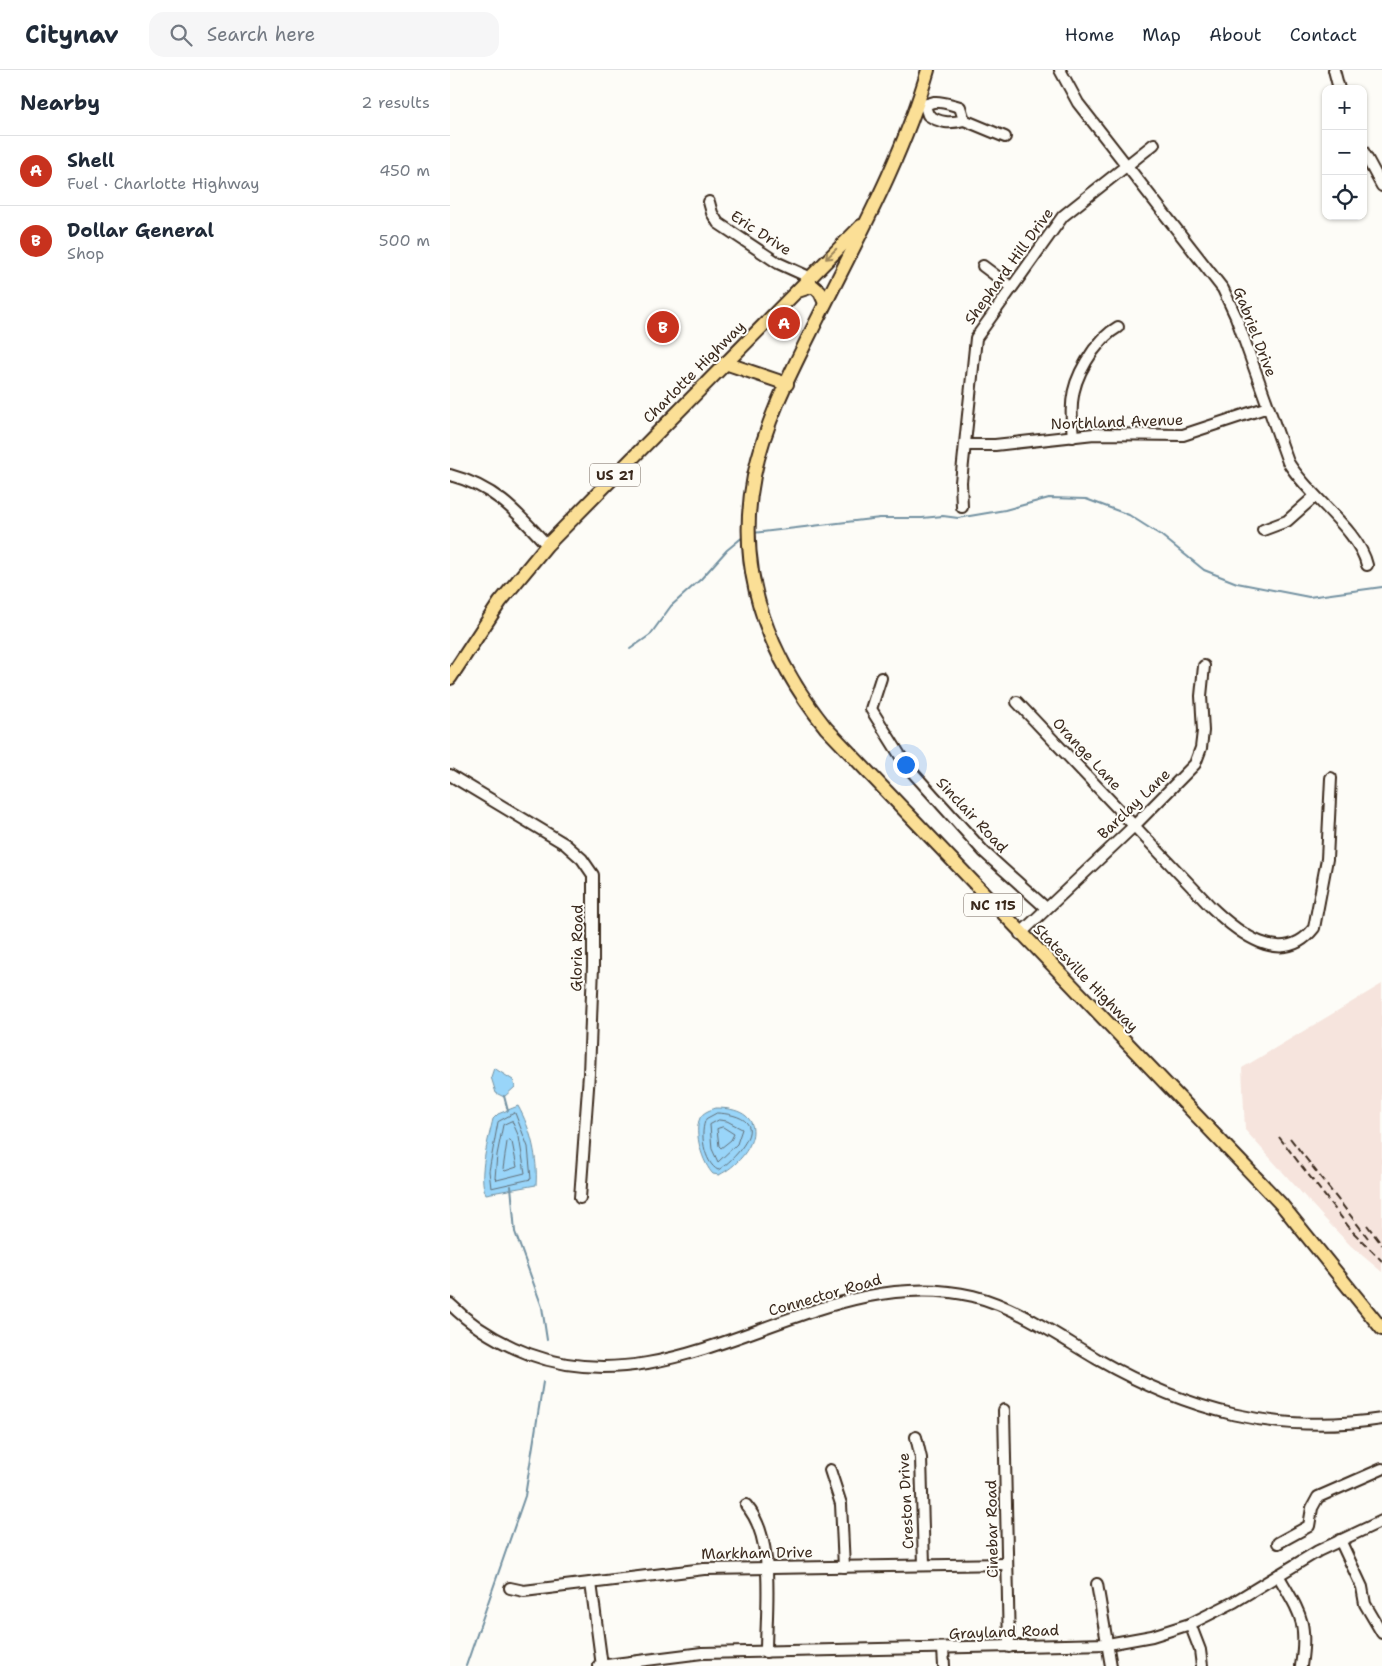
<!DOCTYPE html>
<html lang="en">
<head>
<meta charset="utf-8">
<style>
  body { margin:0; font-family:"Shantell Sans",sans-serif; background:#f6f6f7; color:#1f2937 }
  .controls { position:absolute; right:15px; top:15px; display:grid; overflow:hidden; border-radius:10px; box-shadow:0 1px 4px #0004 }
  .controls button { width:45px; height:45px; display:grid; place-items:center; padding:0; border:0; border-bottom:1px solid #e0e1e3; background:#fff; color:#1f2937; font:25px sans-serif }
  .you { position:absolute; left:455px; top:694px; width:18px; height:18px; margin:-12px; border:4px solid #fff; border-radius:50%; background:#1a73e8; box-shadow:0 0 0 8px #1a73e833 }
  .badge { display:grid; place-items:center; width:32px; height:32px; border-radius:50%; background:#c8321e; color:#fff; font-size:16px; font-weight:700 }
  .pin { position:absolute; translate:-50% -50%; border:2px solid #fff; box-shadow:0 1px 5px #0006 }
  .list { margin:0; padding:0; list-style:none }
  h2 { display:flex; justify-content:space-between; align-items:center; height:65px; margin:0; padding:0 20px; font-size:21px }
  h2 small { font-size:16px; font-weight:400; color:#747a83 }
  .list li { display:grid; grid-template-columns:32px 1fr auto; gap:15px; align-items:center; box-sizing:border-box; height:70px; padding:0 20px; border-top:1px solid #e0e1e3 }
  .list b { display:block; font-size:19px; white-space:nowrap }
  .list p { margin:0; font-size:16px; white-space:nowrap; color:#747a83 }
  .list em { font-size:16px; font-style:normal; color:#747a83 }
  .icon { flex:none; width:28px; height:28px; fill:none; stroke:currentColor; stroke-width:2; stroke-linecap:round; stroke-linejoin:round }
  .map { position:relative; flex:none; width:932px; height:1596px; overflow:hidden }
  header { display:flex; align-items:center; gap:30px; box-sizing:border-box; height:70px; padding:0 25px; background:#fff; border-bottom:1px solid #e0e1e3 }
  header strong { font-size:24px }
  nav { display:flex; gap:28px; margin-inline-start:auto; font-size:18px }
  .search { width:350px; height:45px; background:#f6f6f7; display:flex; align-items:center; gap:12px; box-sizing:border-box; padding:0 18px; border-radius:15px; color:#747a83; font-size:19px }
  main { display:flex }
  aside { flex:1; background:#fff }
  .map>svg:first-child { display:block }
</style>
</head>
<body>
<header>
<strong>Citynav</strong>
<div class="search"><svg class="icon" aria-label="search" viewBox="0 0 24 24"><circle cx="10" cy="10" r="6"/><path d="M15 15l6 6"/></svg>Search here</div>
<nav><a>Home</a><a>Map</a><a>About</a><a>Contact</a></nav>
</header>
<main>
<aside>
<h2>Nearby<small>2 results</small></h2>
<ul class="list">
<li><span class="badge">A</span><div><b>Shell</b><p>Fuel · Charlotte Highway</p></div><em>450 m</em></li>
<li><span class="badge">B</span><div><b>Dollar General</b><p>Shop</p></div><em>500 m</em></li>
</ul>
</aside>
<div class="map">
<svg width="932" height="1596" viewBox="0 0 932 1596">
  <rect width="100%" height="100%" fill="#fdfcf7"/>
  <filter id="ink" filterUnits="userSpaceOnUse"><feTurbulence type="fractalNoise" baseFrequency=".02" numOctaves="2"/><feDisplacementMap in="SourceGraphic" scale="10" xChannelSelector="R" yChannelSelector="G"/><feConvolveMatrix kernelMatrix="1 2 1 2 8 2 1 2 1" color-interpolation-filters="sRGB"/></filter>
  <g filter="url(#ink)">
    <polygon fill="#f6e4dd" points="932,914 932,1202 901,1176 875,1149 795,1060 792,998"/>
    <g fill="#99d5f9" stroke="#7391a1">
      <polygon points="44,998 63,1010 65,1017 54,1027 46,1023 41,1007"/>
      <path d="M68 1036C81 1059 88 1088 86 1115L36 1124C27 1108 39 1067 43 1049L48 1044Z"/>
      <path d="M266 1038C324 1038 305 1087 269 1105L263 1104C253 1094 243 1063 250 1048 253 1042 260 1040 266 1038Z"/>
    </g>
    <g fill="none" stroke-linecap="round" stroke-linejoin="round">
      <g stroke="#616e76" stroke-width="1">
        <polygon points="65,1043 78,1077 81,1109 41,1118 39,1101 48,1052"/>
        <path d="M267 1043C275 1043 292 1046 297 1053 308 1066 278 1095 268 1100 254 1093 249 1062 256 1049Z"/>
        <polygon points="269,1050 277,1051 292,1059 287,1074 268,1092 262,1079 260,1055"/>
        <polygon points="62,1051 69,1067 75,1103 47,1110 45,1108 47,1085 53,1055"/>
        <polygon points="273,1057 284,1064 281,1070 271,1078 269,1076 267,1059"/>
        <polygon points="60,1070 62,1072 67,1097 55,1101 53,1099 57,1072"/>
      </g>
      <g stroke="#7391a1" stroke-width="2">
        <polyline points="303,463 430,448 472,448 493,446 508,448 555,440 599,428 636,429 679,445 712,466 754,500 787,513 859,527 932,517"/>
        <polyline points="180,579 200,565 221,536 251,509 277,480 294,466"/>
        <polyline points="54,1026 58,1041"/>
        <polyline points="61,1116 65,1162 92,1237 97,1270"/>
        <polyline points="16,1596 75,1426 93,1312"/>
      </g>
      <defs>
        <g id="minor">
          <path d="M610 0 628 33 773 219 786 247 838 392C858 426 909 460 917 495"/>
          <polyline points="884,0 889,19"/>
          <path d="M467 34C474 36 476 34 484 32 492 31 502 35 510 37L514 50C500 54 490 53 478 45L475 36"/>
          <polyline points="514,50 555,67"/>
          <polyline points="913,81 932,116"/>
          <polyline points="259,132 262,143 268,153 328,193 359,207"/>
          <polyline points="533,196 561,217"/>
          <path d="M623 367C619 331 622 311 643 281 651 271 656 264 668 257"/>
          <polyline points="515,375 545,375 644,364 733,365 818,337"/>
          <path d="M0 405C45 417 66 441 97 475"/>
          <polyline points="512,437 511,412 526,268 613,146 704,74"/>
          <polyline points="813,460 837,451 864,427"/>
          <polyline points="431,608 421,639 456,695 534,782 596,838"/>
          <path d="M567 632 760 836C787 862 832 899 864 858L877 789 881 708"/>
          <polyline points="0,705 115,774 132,789 143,805 143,896 139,1004 130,1128"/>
          <polyline points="570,864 684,756 745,694 751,678 753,661 751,626 754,596"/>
          <path d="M0 1234C22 1256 50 1273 79 1284 233 1341 368 1190 523 1226 567 1237 608 1266 647 1289 738 1341 827 1365 932 1349"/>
          <polyline points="554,1340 559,1577"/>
          <polyline points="466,1367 471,1388 474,1495"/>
          <polyline points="380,1400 391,1434 394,1497"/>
          <path d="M296 1435C326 1469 316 1538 316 1582"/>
          <polyline points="890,1470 912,1517 915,1534 932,1563"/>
          <polyline points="828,1473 859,1456 862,1438 868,1427 932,1399"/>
          <path d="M828 1505C850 1544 858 1550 851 1596"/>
          <polyline points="141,1513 152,1596"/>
          <polyline points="647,1514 661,1596"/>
          <polyline points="60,1518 74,1521 254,1499 557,1494"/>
          <polyline points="740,1554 750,1580 752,1596"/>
          <polyline points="493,1579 494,1596"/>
          <polyline points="149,1596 252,1583 658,1574 702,1566 740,1554 784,1532 868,1481 932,1451"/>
        </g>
        <g id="major">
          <path d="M478 0C453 87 408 168 368 248 343 298 315 351 304 406 285 501 317 584 376 658L831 1134 932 1259"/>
          <polyline points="348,221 363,216 370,222 375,233"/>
          <polyline points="275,293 337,314"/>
          <polyline points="0,608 50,532 97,475 411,156"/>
        </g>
      </defs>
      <use href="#minor" stroke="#3b2a1e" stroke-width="14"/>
      <use href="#major" stroke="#3b2a1e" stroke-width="16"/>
      <use href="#minor" stroke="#fdfcf7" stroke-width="10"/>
      <use href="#major" stroke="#fbdf96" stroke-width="12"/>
      <g stroke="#3b2a1e" stroke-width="2" stroke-dasharray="8 4" stroke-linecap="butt">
        <polyline points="829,1067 902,1161 932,1191"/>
        <polyline points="840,1068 918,1168"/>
        <polyline points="917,1155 932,1175"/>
      </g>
    </g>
    <defs><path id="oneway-shaft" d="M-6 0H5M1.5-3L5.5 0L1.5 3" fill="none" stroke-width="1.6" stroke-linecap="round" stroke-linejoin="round" transform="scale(1.25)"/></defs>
    <use stroke="#9b845a" href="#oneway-shaft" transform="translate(381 184) rotate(135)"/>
  </g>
  <g text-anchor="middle" stroke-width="4" stroke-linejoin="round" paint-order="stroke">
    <g fill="#fdfcf7" stroke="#75695f" stroke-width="1">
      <rect x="140" y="393.5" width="50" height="23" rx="4"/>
      <rect x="514" y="823.5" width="58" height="23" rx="4"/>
    </g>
    <g font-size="14" font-weight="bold" fill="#3b2a1e">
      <text x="165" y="410">US 21</text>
      <text x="543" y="840">NC 115</text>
    </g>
    <g font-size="15" fill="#3b2a1e" stroke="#fdfcf7">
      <text transform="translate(311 163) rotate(33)" y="5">Eric Drive</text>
      <text transform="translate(559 196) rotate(-54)" y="5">Shephard Hill Drive</text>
      <text transform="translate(805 262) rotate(69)" y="5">Gabriel Drive</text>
      <text transform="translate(244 302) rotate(-45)" y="5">Charlotte Highway</text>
      <text transform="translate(667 352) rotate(-2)" y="5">Northland Avenue</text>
      <text transform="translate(637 684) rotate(47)" y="5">Orange Lane</text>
      <text transform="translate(684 734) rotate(-44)" y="5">Barclay Lane</text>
      <text transform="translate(522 745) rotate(47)" y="5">Sinclair Road</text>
      <text transform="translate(127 878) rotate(-89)" y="5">Gloria Road</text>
      <text transform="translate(636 908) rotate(46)" y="5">Statesville Highway</text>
      <text transform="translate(375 1225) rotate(-16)" y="5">Connector Road</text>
      <text transform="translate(456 1431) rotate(-93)" y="5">Creston Drive</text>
      <text transform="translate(542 1459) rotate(-91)" y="5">Cinebar Road</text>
      <text transform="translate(307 1483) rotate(-1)" y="5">Markham Drive</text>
      <text transform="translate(554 1562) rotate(-2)" y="5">Grayland Road</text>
    </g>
  </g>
</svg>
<div class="controls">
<button>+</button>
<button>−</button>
<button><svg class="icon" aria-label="locate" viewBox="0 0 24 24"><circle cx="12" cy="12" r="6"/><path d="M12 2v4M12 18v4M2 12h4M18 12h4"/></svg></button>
</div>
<div class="you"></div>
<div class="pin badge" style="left:334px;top:253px">A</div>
<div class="pin badge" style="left:213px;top:257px">B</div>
</div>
</main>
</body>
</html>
